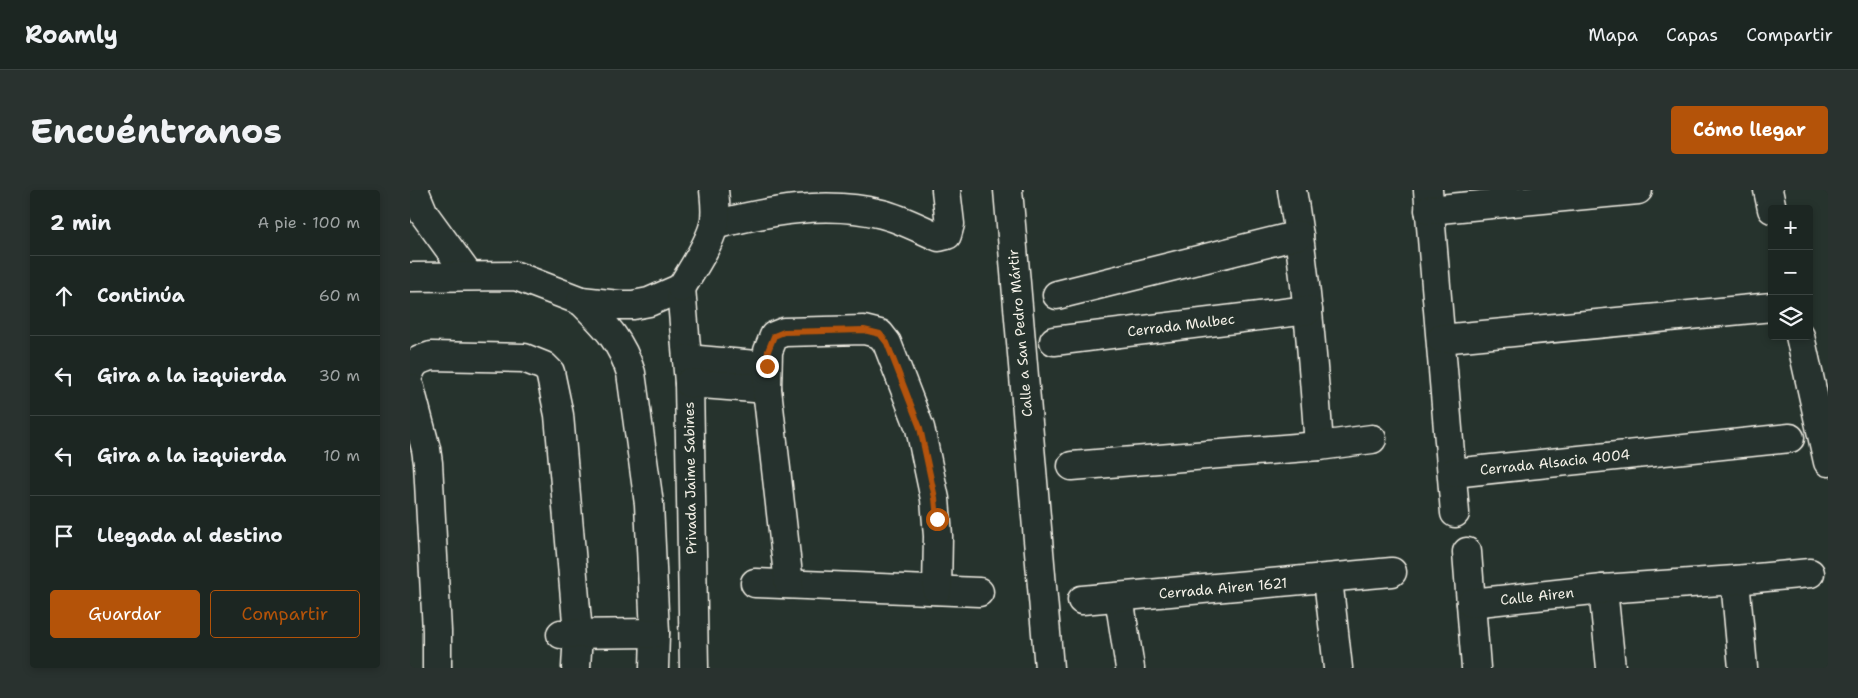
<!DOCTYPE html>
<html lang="es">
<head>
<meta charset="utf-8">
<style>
  body { margin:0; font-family:"Shantell Sans",sans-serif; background:#29322f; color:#f1f3f6 }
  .controls { position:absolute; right:15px; top:15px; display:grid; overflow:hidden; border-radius:5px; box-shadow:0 2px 8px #0003 }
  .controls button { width:45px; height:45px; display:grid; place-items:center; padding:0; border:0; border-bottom:1px solid #3a4340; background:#1c2622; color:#f1f3f6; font:25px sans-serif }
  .stop { position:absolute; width:15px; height:15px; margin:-11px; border:4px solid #b45309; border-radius:50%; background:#fff }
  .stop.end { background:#b45309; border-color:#fff; box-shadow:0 1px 5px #0008 }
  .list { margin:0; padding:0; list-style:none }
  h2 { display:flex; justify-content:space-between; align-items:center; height:65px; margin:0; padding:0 20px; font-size:21px }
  h2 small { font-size:16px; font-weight:400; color:#a0a5a5 }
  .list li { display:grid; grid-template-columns:32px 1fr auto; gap:15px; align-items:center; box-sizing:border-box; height:80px; padding:0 20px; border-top:1px solid #3a4340 }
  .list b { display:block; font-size:19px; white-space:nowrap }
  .list em { font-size:16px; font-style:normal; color:#a0a5a5 }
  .actions { display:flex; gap:10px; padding:15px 20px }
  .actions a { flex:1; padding:11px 0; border:1px solid #b45309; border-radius:5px; text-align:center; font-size:18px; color:#b45309 }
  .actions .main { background:#b45309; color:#fff }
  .icon { flex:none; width:28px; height:28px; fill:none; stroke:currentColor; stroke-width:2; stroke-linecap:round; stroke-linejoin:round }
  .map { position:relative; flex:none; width:1418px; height:478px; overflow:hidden; border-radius:5px }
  header { display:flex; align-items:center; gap:30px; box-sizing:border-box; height:70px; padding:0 25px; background:#1c2622; border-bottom:1px solid #3a4340 }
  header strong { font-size:24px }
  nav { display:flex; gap:28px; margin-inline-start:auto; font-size:18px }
  .intro { display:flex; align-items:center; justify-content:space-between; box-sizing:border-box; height:120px; padding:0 30px }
  h1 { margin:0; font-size:35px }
  .button { padding:12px 22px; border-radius:5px; background:#b45309; color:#fff; font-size:18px; font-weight:700 }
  main { display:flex; gap:30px; padding:0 30px }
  aside { flex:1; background:#1c2622; border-radius:5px; box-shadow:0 2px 8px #0003 }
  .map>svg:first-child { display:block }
</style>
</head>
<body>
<header>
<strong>Roamly</strong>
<nav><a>Mapa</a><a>Capas</a><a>Compartir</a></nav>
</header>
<div class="intro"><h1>Encuéntranos</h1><a class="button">Cómo llegar</a></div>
<main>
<aside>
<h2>2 min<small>A pie · 100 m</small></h2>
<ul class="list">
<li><svg class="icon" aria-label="ahead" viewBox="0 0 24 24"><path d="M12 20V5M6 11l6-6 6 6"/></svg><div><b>Continúa</b></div><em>60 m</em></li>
<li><svg class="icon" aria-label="left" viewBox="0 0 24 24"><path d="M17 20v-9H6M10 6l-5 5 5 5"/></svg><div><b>Gira a la izquierda</b></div><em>30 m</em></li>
<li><svg class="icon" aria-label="left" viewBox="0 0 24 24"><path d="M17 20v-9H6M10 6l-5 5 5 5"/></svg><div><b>Gira a la izquierda</b></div><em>10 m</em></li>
<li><svg class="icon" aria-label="arrive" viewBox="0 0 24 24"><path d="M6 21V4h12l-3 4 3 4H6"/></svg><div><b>Llegada al destino</b></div></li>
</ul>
<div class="actions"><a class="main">Guardar</a><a>Compartir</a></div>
</aside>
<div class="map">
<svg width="1418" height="478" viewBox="0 0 1418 478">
  <rect width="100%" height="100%" fill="#26332d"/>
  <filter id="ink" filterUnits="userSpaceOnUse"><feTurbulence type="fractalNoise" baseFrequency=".02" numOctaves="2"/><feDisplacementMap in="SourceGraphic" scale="10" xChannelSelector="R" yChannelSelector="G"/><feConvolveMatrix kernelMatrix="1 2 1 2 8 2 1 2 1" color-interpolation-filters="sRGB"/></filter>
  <g filter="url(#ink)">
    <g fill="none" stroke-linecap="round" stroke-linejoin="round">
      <defs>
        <g id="minor">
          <polyline points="4,0 14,24 59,86"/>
          <path d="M882 0C896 85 903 170 909 256"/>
          <polyline points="1018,0 1045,323"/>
          <polyline points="1358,0 1362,19"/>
          <polyline points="1019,20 1228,0"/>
          <path d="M304 35C358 21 417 10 472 24 492 29 510 39 529 47L537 45 540 34 536 0"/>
          <polyline points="0,87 106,86 171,111 209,115 223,115 239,112 271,98"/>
          <polyline points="271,98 279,193 284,478"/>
          <path d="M271 98C282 80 299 55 304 35 307 24 305 11 304 0"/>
          <polyline points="647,105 889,45"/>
          <path d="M171 111C195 135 211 150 221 183L239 314 245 443 244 478"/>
          <polyline points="1390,146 1418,272"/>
          <polyline points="1031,149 1362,117"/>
          <polyline points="644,151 898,120"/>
          <polyline points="277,169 357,176"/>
          <path d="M0 182C4 171 11 169 21 166L114 168 134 176 140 182 149 225 168 443 166 478"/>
          <polyline points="279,193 357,199"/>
          <polyline points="0,198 16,259 18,273 27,441 27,478"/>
          <polyline points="662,276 909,256 962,249"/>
          <polyline points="1043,283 1380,248"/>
          <polyline points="1057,362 1066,478"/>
          <polyline points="918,389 928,478"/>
          <polyline points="1325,390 1333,478"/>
          <polyline points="345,393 569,402"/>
          <polyline points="379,394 357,199 358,161 364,146 374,142 454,140 470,144 477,153 510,238 525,309 528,346 527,400"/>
          <polyline points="1193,399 1201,478"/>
          <polyline points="709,407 720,478"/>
          <polyline points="672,410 982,382"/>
          <polyline points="1061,413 1193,399 1325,390 1400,383"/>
          <polyline points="151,444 245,443"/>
        </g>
        <polyline id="major" points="598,0 639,478"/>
      </defs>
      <use href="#minor" stroke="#f4f1e8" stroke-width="31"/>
      <use href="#major" stroke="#f4f1e8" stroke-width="31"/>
      <use href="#minor" stroke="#26332d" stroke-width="28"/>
      <use href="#major" stroke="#26332d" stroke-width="28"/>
    </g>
  </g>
  <g fill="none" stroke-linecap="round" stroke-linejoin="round" filter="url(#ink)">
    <polyline stroke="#b45309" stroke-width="6" points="357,176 358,161 364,146 374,142 454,140 470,144 477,153 510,238 525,308 527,329"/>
  </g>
  <g text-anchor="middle" stroke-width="5" stroke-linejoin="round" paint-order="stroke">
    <g font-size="14" fill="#f4f1e8" stroke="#26332d">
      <text transform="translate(771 135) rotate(-7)" y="5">Cerrada Malbec</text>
      <text transform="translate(610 143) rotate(-95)" y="5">Calle a San Pedro Mártir</text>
      <text transform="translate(1145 272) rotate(-6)" y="5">Cerrada Alsacia 4004</text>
      <text transform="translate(280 288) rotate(-91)" y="5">Privada Jaime Sabines</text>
      <text transform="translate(813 398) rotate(-5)" y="5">Cerrada Airen 1621</text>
      <text transform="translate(1127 406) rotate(-6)" y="5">Calle Airen</text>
    </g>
  </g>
</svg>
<div class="controls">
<button>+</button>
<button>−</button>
<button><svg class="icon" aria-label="layers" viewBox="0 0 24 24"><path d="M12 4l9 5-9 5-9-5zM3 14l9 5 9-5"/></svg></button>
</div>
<div class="stop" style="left:527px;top:329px"></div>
<div class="stop end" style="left:357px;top:176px"></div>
</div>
</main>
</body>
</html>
